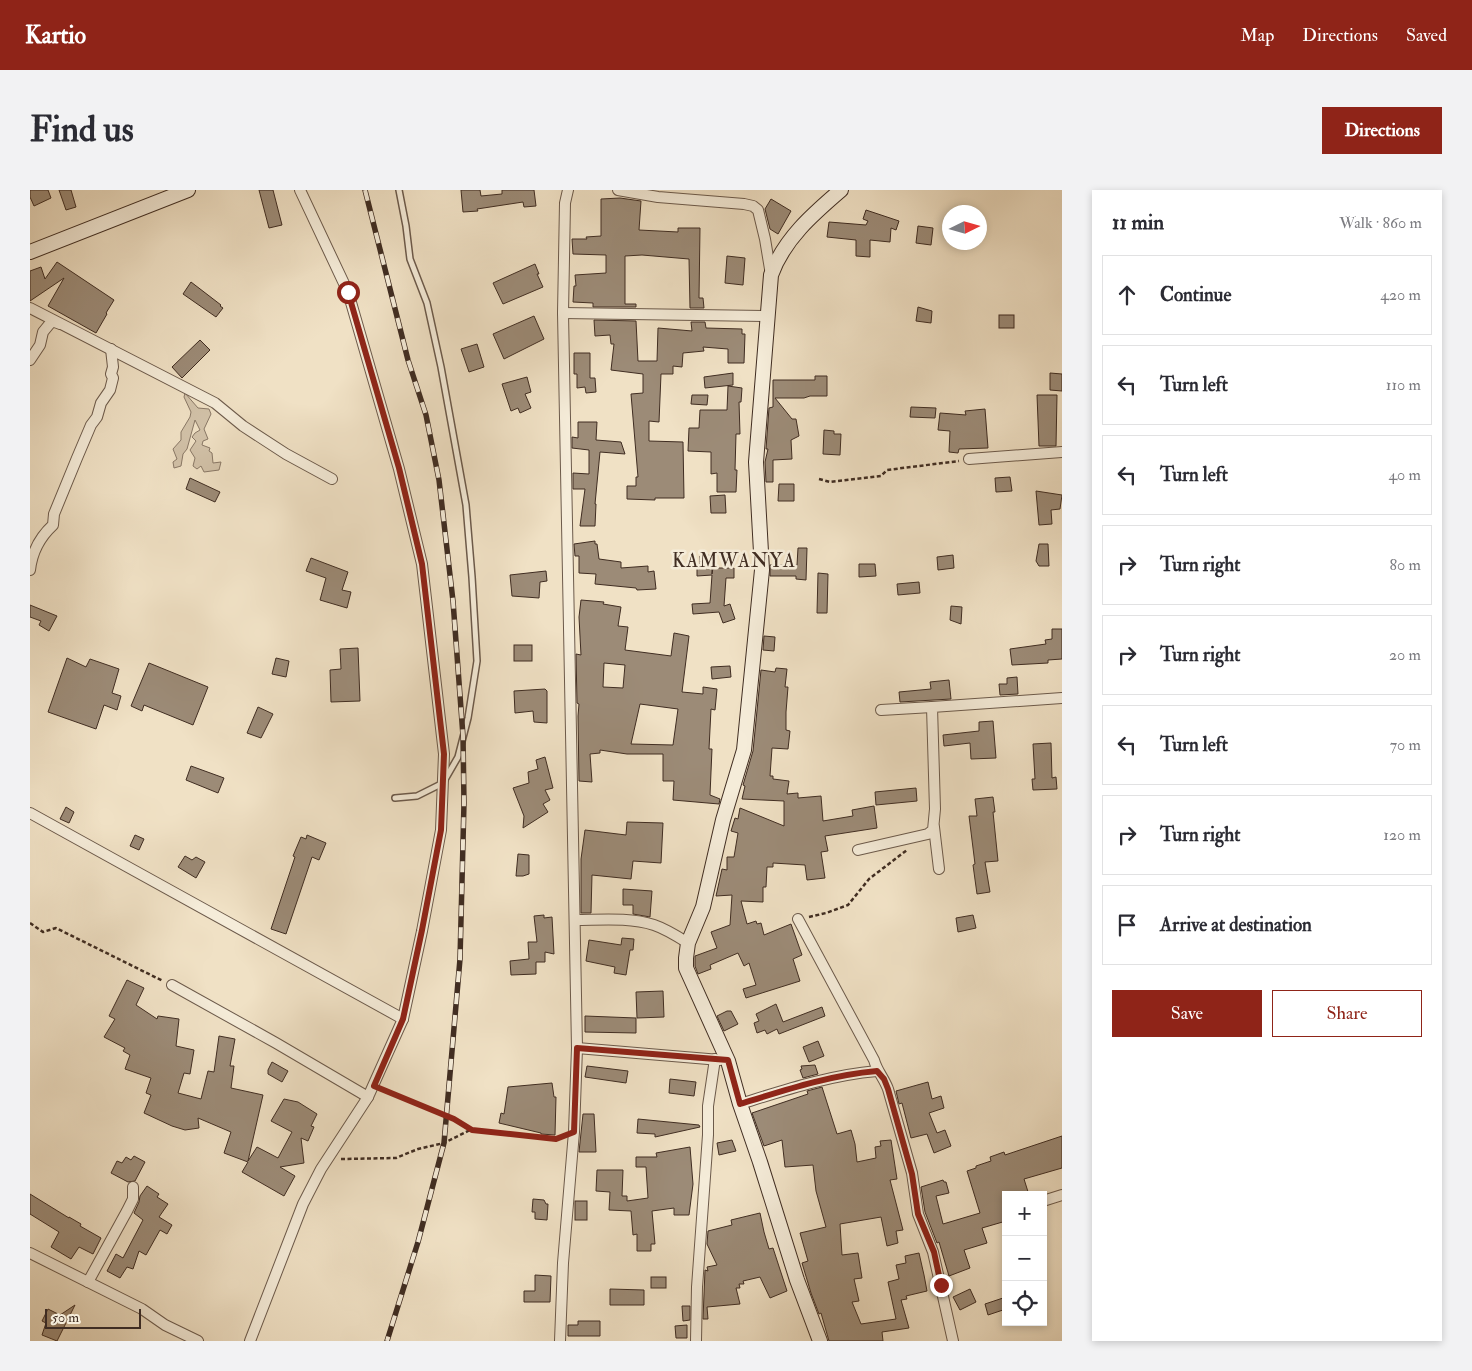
<!DOCTYPE html>
<html lang="en">
<head>
<meta charset="utf-8">
<style>
  body { margin:0; font-family:"IM FELL Double Pica",serif; background:#f2f2f3; color:#2b2b33 }
  .controls { position:absolute; right:15px; bottom:15px; display:grid; overflow:hidden; border-radius:0px; box-shadow:0 2px 8px #0003 }
  .controls button { width:45px; height:45px; display:grid; place-items:center; padding:0; border:0; border-bottom:1px solid #e1e1e2; background:#fff; color:#2b2b33; font:25px sans-serif }
  .compass { position:absolute; left:912px; top:15px; width:45px; height:45px; border-radius:50%; background:#fff; box-shadow:0 2px 8px #0003; rotate:85deg }
  .scale { position:absolute; left:15px; bottom:12px; width:96px; box-sizing:border-box; padding-left:5px; border:2px solid #402d22; border-top:0; font-size:14px; line-height:18px; white-space:nowrap; color:#402d22; -webkit-text-stroke:4px #f5ecd9; paint-order:stroke }
  .stop { position:absolute; width:15px; height:15px; margin:-11px; border:4px solid #8f2418; border-radius:50%; background:#fff }
  .stop.end { background:#8f2418; border-color:#fff; box-shadow:0 1px 5px #0008 }
  .list { margin:0; padding:0; list-style:none }
  h2 { display:flex; justify-content:space-between; align-items:center; height:65px; margin:0; padding:0 20px; font-size:21px }
  h2 small { font-size:16px; font-weight:400; color:#7c7c81 }
  .list li { display:grid; grid-template-columns:32px 1fr auto; gap:15px; align-items:center; box-sizing:border-box; height:80px; margin:0 10px 10px; padding:0 10px; border:1px solid #e1e1e2; border-radius:0px }
  .list b { display:block; font-size:19px; white-space:nowrap }
  .list em { font-size:16px; font-style:normal; color:#7c7c81 }
  .actions { display:flex; gap:10px; padding:15px 20px }
  .actions a { flex:1; padding:11px 0; border:1px solid #8f2418; border-radius:0px; text-align:center; font-size:18px; color:#8f2418 }
  .actions .main { background:#8f2418; color:#fff }
  .icon { flex:none; width:28px; height:28px; fill:none; stroke:currentColor; stroke-width:2; stroke-linecap:round; stroke-linejoin:round }
  .map { position:relative; flex:none; width:1032px; height:1151px; overflow:hidden; border-radius:0px }
  header { display:flex; align-items:center; gap:30px; box-sizing:border-box; height:70px; padding:0 25px; background:#8f2418; color:#fff }
  header strong { font-size:24px }
  nav { display:flex; gap:28px; margin-inline-start:auto; font-size:18px }
  .intro { display:flex; align-items:center; justify-content:space-between; box-sizing:border-box; height:120px; padding:0 30px }
  h1 { margin:0; font-size:35px }
  .button { padding:12px 22px; border-radius:0px; background:#8f2418; color:#fff; font-size:18px; font-weight:700 }
  main { display:flex; gap:30px; padding:0 30px }
  aside { flex:1; background:#fff; border-radius:0px; box-shadow:0 2px 8px #0003 }
  .map>svg:first-child { display:block }
</style>
</head>
<body>
<header>
<strong>Kartio</strong>
<nav><a>Map</a><a>Directions</a><a>Saved</a></nav>
</header>
<div class="intro"><h1>Find us</h1><a class="button">Directions</a></div>
<main>
<div class="map">
<svg width="1032" height="1151" viewBox="0 0 1032 1151">
  <rect width="100%" height="100%" fill="#f0e1c5"/>
  <filter id="stains"><feTurbulence type="fractalNoise" baseFrequency=".004" numOctaves="4"/><feColorMatrix values="0 0 0 0 .2 0 0 0 0 .09 0 0 0 0 .02 0 0 0 .5 -.17"/></filter>
  <radialGradient id="worn" r=".72"><stop offset=".6" stop-color="#630" stop-opacity="0"/><stop offset="1" stop-color="#630" stop-opacity=".3"/></radialGradient>
  <polygon fill="#d2c2a9" stroke="#897866" points="155,203 168,218 179,219 181,224 174,239 178,249 173,251 172,255 180,258 179,261 182,263 183,273 191,272 189,280 174,282 171,276 167,279 163,276 165,268 160,260 166,251 162,247 165,243 170,240 165,230 157,259 153,264 151,276 144,278 143,272 147,269 143,259 151,250 151,242 160,227 161,222 154,207"/>
  <g fill="#9c8b77" stroke="#402d22" fill-rule="evenodd">
    <polygon points="0,0 18,0 21,8 4,16 0,7"/>
    <polygon points="29,0 41,0 46,17 36,20"/>
    <polygon points="229,0 243,0 252,35 239,38"/>
    <polygon points="431,0 450,0 451,6 472,4 472,0 504,0 506,16 494,17 493,12 447,19 448,21 433,22"/>
    <polygon points="590,8 611,11 609,40 648,42 648,38 670,38 669,108 673,108 674,118 660,118 659,69 612,65 595,66 595,114 606,114 606,117 563,117 563,113 543,112 544,96 546,96 545,85 576,83 576,65 543,64 542,49 557,49 556,47 571,46 571,9"/>
    <polygon points="741,9 761,21 748,44 740,39 735,19"/>
    <polygon points="836,20 869,31 866,40 861,38 860,52 840,50 840,67 826,66 826,50 797,47 799,32 836,35 838,31 833,29"/>
    <polygon points="888,36 903,38 901,55 886,53"/>
    <polygon points="697,66 715,68 713,95 695,93"/>
    <polygon points="27,72 84,110 76,123 77,124 66,143 18,116 34,88 0,111 0,81 11,77 15,89"/>
    <polygon points="505,74 509,84 507,84 513,97 473,114 463,93"/>
    <polygon points="161,92 191,115 190,116 193,118 186,127 153,104"/>
    <polygon points="888,117 902,121 901,133 886,131"/>
    <rect x="969" y="125" width="15" height="13"/>
    <polygon points="504,126 514,149 474,169 463,144"/>
    <polygon points="564,130 606,131 608,171 627,171 628,138 662,141 661,132 675,132 676,138 712,139 712,144 715,144 714,173 698,173 698,159 673,157 674,161 653,163 652,177 643,176 643,184 631,184 629,232 619,231 619,251 653,252 654,308 625,308 625,310 597,309 597,296 606,296 606,287 608,287 601,204 613,203 613,184 581,180 584,154 581,154 580,145 565,146"/>
    <polygon points="170,150 180,160 152,188 142,177"/>
    <polygon points="447,154 454,177 439,182 431,159"/>
    <polygon points="544,163 560,163 560,188 565,188 566,202 556,203 555,197 547,198 547,184 544,184"/>
    <polygon points="703,183 703,195 675,198 674,187"/>
    <polygon points="1020,183 1032,184 1032,201 1020,200"/>
    <polygon points="785,186 797,186 797,206 780,206 774,208 745,208 762,229 766,229 769,246 761,250 762,269 743,270 743,292 736,292 735,272 738,259 736,259 739,218 743,217 743,190 785,190"/>
    <polygon points="497,187 501,202 495,204 501,218 490,223 488,218 481,221 472,194"/>
    <polygon points="698,196 712,198 711,212 709,212 710,244 706,244 705,280 707,280 706,302 687,302 687,283 681,284 681,262 658,261 659,238 669,238 670,220 697,220"/>
    <polygon points="662,205 678,205 677,215 661,214"/>
    <polygon points="1007,205 1027,205 1026,256 1009,256"/>
    <polygon points="881,217 906,218 905,228 880,227"/>
    <polygon points="955,219 958,258 929,259 928,263 919,262 920,241 908,240 910,223 936,225 935,221"/>
    <polygon points="548,232 567,232 566,250 591,252 595,264 570,262 565,314 566,314 565,336 550,336 555,299 543,299 543,283 559,284 559,260 542,258 542,247 548,248"/>
    <polygon points="794,240 804,241 804,244 811,244 810,265 793,264"/>
    <polygon points="980,287 982,301 966,302 965,288"/>
    <polygon points="160,288 190,302 185,312 156,299"/>
    <polygon points="749,294 764,294 764,311 748,311"/>
    <polygon points="1006,301 1032,305 1030,319 1021,320 1022,334 1009,335"/>
    <polygon points="695,305 696,323 681,323 680,306"/>
    <polygon points="565,351 565,354 567,354 569,369 591,372 591,378 618,376 618,382 624,381 626,399 607,400 606,398 565,394 566,384 549,383 549,366 545,366 544,354"/>
    <polygon points="1009,354 1018,354 1019,376 1009,376 1006,371"/>
    <polygon points="768,358 777,358 776,390 766,389 766,386 740,386 740,375 767,375"/>
    <polygon points="682,365 682,384 683,378 704,378 704,388 696,388 694,416 700,414 705,429 693,433 689,422 663,424 662,414 680,413 682,385 667,386 667,375 670,375 670,366"/>
    <polygon points="923,365 924,378 908,380 907,367"/>
    <polygon points="281,368 318,382 312,400 321,402 317,418 290,410 296,388 276,381"/>
    <polygon points="829,374 845,374 846,386 829,387"/>
    <polygon points="516,381 517,391 510,392 509,408 482,406 480,385"/>
    <polygon points="788,383 798,384 797,423 787,423"/>
    <polygon points="889,392 890,403 868,405 867,394"/>
    <path d="M551 410 574 412 573 414 591 417 588 436 598 437 595 460 641 466 644 443 659 446 652 502 673 504V497L687 499 685 520 681 519 679 559H682L680 605 690 609 689 614 643 610 644 591H633V564H597L570 560V563L560 564 562 592 549 591 548 526 549 514 547 513 546 464 551 465 549 427ZM574 473 595 475 593 498 573 497ZM610 514 648 519 643 555 601 554Z"/>
    <polygon points="0,415 27,426 19,441 9,435 11,431 0,427"/>
    <polygon points="921,416 932,417 931,434 920,430"/>
    <polygon points="1022,439 1032,439 1032,469 1018,470 1018,473 982,475 980,459 1016,454 1015,450 1022,449"/>
    <polygon points="734,446 745,447 744,461 733,460"/>
    <rect x="484" y="455" width="18" height="16"/>
    <polygon points="328,458 330,511 301,512 300,480 311,479 310,459"/>
    <polygon points="37,468 56,477 60,469 89,479 82,503 91,506 87,520 74,515 66,539 18,522"/>
    <polygon points="246,468 259,471 256,487 242,484"/>
    <polygon points="119,473 178,497 163,535 114,515 112,521 101,516"/>
    <polygon points="700,476 701,487 682,489 681,477"/>
    <polygon points="746,478 757,479 755,497 758,497 756,522 756,540 760,541 758,559 742,558 740,586 743,586 743,589 759,591 757,604 768,603 768,608 791,606 793,631 823,626 822,620 844,616 847,638 795,646 798,661 791,662 795,688 777,690 775,675 743,673 743,677 737,677 736,697 733,697 733,712 711,711 717,734 726,731 727,734 731,733 734,745 761,734 772,765 763,769 770,791 716,808 713,799 726,795 719,773 714,776 708,763 680,775 681,779 668,784 665,776 665,766 687,758 681,742 700,735 702,705 686,706 692,679 697,680 697,667 704,667 708,643 701,641 705,628 708,629 710,618 754,636 754,611 712,609 715,596 713,595 723,561 731,480 745,482"/>
    <polygon points="987,487 988,504 970,505 969,494 977,494 977,488"/>
    <polygon points="919,490 921,509 870,512 869,502 901,499 900,492"/>
    <polygon points="515,499 517,501 517,533 504,532 503,521 485,523 484,501"/>
    <polygon points="228,517 243,524 231,548 217,543"/>
    <polygon points="963,531 966,568 941,569 940,553 914,556 913,545 949,541 949,532"/>
    <polygon points="1021,553 1022,588 1026,587 1027,599 1003,600 1002,589 1005,589 1003,554"/>
    <polygon points="515,567 523,598 515,600 520,610 513,614 518,622 493,638 494,626 483,598 499,593 498,582 508,579 506,570"/>
    <polygon points="161,576 194,588 188,603 156,590"/>
    <polygon points="886,598 887,611 846,615 845,602"/>
    <polygon points="963,607 965,622 963,622 968,671 955,672 960,702 947,704 943,675 945,674 939,626 947,626 945,609"/>
    <polygon points="36,617 44,622 39,633 30,629"/>
    <polygon points="597,632 633,633 631,673 603,671 601,689 562,685 561,723 551,723 551,669 555,640 596,645"/>
    <polygon points="105,645 114,649 109,660 100,656"/>
    <polygon points="277,645 296,653 289,670 282,667 256,744 241,739 265,667 263,666 271,647 276,649"/>
    <polygon points="488,664 499,665 499,684 493,686 486,686"/>
    <polygon points="155,666 162,670 166,667 175,672 166,688 148,677"/>
    <polygon points="593,699 622,701 620,727 603,724 603,715 593,715"/>
    <polygon points="514,725 514,728 522,727 524,764 515,762 515,772 506,772 506,784 481,785 480,771 499,769 498,752 507,752 504,726"/>
    <polygon points="943,725 946,738 928,742 926,728"/>
    <polygon points="592,748 604,749 603,760 600,760 596,785 584,783 585,777 556,771 559,750 591,755"/>
    <polygon points="97,790 114,798 106,815 127,829 128,826 149,829 146,856 164,860 160,884 154,883 148,903 171,909 178,881 184,882 189,846 205,849 200,876 204,876 201,898 233,905 218,971 227,957 248,968 262,942 241,931 254,909 268,912 287,924 281,936 284,937 278,951 271,948 274,973 250,977 265,986 254,1006 212,982 218,972 194,963 201,942 168,928 169,938 155,940 142,936 114,923 121,905 116,903 121,888 95,879 100,865 93,861 95,858 74,847 85,829 79,826"/>
    <polygon points="633,801 634,827 607,828 606,802"/>
    <polygon points="746,814 753,832 792,817 795,826 749,844 747,839 737,844 735,840 727,843 724,833 729,831 726,824"/>
    <polygon points="697,821 701,821 708,834 694,841 687,826"/>
    <polygon points="555,826 606,828 606,843 555,842"/>
    <polygon points="788,851 794,866 779,872 773,857"/>
    <polygon points="242,872 258,881 252,892 238,884 238,880"/>
    <polygon points="785,875 788,884 773,888 770,880 772,879 771,876"/>
    <polygon points="557,876 598,881 596,893 555,887"/>
    <polygon points="640,889 666,892 664,906 639,903"/>
    <polygon points="898,892 902,909 911,906 914,918 899,923 907,943 915,940 921,956 904,963 897,944 881,948 872,913 869,914 866,901"/>
    <polygon points="522,893 524,907 526,907 525,945 511,944 511,943 469,933 471,923 474,924 478,897"/>
    <polygon points="792,897 807,944 821,940 825,954 827,972 846,968 845,957 851,956 850,951 861,950 867,989 860,990 873,1040 866,1041 868,1053 857,1056 851,1027 810,1034 812,1065 828,1063 832,1088 824,1089 829,1111 822,1112 831,1134 866,1129 858,1092 869,1089 866,1075 876,1073 875,1066 889,1063 894,1085 897,1101 876,1106 877,1109 871,1110 879,1138 852,1142 853,1151 799,1151 791,1123 789,1124 781,1103 772,1073 778,1071 770,1043 796,1037 786,1001 783,975 755,977 752,950 734,956 722,923 778,904 777,901"/>
    <polygon points="553,924 564,924 566,962 549,962"/>
    <polygon points="608,929 669,935 670,937 625,947 625,944 607,943"/>
    <polygon points="1032,946 1032,978 994,989 999,1005 976,1005 976,1031 952,1038 957,1053 934,1060 940,1078 919,1086 909,1052 907,1053 895,1022 891,997 913,990 914,992 916,992 919,1003 906,1006 913,1034 950,1023 937,981 946,978 946,976 961,971 960,967 974,962 975,965"/>
    <polygon points="702,950 706,961 689,965 687,953"/>
    <polygon points="660,957 663,994 659,1025 644,1025 644,1018 622,1021 625,1054 621,1054 621,1061 607,1061 607,1044 603,1045 601,1021 579,1020 580,1002 566,1001 567,980 593,980 592,1006 597,1006 597,1011 618,1008 616,977 606,977 606,967 627,967 626,963"/>
    <polygon points="104,966 115,972 105,991 98,992 81,983 87,971 92,973 96,967 101,970"/>
    <polygon points="117,996 129,1004 127,1007 138,1014 129,1027 142,1035 137,1044 130,1040 116,1065 109,1061 103,1079 97,1077 90,1088 77,1081 86,1064 93,1068 113,1030 104,1023 109,1012 110,1006"/>
    <polygon points="0,1004 39,1028 39,1027 51,1034 50,1036 71,1048 63,1064 49,1057 41,1069 21,1057 29,1042 0,1024"/>
    <polygon points="503,1009 514,1010 516,1014 518,1014 517,1030 505,1029 505,1022 502,1022"/>
    <rect x="545" y="1011" width="12" height="19"/>
    <polygon points="730,1023 734,1042 739,1059 743,1058 757,1101 740,1108 730,1087 713,1091 714,1094 709,1094 710,1098 706,1098 710,1114 677,1117 678,1129 673,1129 675,1080 678,1081 677,1077 687,1075 677,1054 678,1041 702,1035 701,1030"/>
    <polygon points="505,1085 521,1086 520,1112 494,1112 494,1101 505,1101"/>
    <rect x="621" y="1087" width="15" height="11"/>
    <polygon points="580,1099 614,1100 614,1115 580,1115"/>
    <polygon points="940,1099 946,1112 930,1120 923,1107"/>
    <polygon points="976,1107 976,1119 958,1125 955,1114"/>
    <polygon points="45,1115 27,1151 12,1145 16,1133 12,1131 18,1119 30,1125"/>
    <polygon points="652,1116 660,1116 660,1130 653,1131"/>
    <polygon points="548,1131 570,1131 570,1146 538,1146 538,1135 548,1135"/>
    <polygon points="657,1135 657,1148 646,1148 645,1136"/>
  </g>
  <g fill="none" stroke-linecap="round" stroke-linejoin="round">
    <defs>
      <polyline id="lane" points="365,608 387,606 413,593 428,567 438,528 447,471 442,387 436,315 411,177 397,113 380,69 376,36 369,0"/>
      <g id="street">
        <polyline points="588,0 628,7 714,14 723,16 728,20 735,49 741,85"/>
        <polyline points="0,118 185,213 213,236 256,264 302,289"/>
        <polyline points="533,123 737,126"/>
        <polyline points="0,170 10,155 13,142 22,131 30,134"/>
        <polyline points="939,269 1032,262"/>
        <path d="M0 380C2 362 10 347 23 335L24 324 47 268 61 235 67 227 71 213 80 200 83 188 81 184 83 177 81 159"/>
        <polyline points="851,520 902,517"/>
        <polyline points="0,623 373,829"/>
        <polyline points="904,637 909,679"/>
        <polyline points="828,660 898,644 903,640 905,619 902,517 1032,508"/>
        <path d="M768 729 844 870C847 881 854 888 858 899L882 983 888 1024 903 1062 923 1151"/>
        <path d="M545 730C570 730 599 727 624 735 636 739 647 746 658 753"/>
        <polyline points="142,795 246,853 338,907"/>
        <polyline points="547,858 690,870"/>
        <path d="M710 914C755 900 800 885 847 881"/>
        <polyline points="1013,1011 1032,1005"/>
        <polyline points="0,1063 112,1119 135,1135 168,1151"/>
        <polyline points="58,1092 97,1021 103,1009 103,997"/>
        <polyline points="220,1151 273,1014 291,979 338,907 373,829 392,741 411,640 414,564 392,374 369,279 318,102 270,0"/>
        <polyline points="530,1151 533,1073 544,942 547,858 533,123 535,13 538,0"/>
        <polyline points="666,1151 667,1097 678,945 678,916 685,869"/>
      </g>
      <g id="secondary">
        <polyline points="0,62 158,0"/>
        <path d="M790 1151 767 1090 730 972 710 914 698 871 656 778V768L658 753 673 717 693 630 714 560 732 380 726 272 741 85C754 49 783 24 811 0"/>
      </g>
    </defs>
    <use href="#lane" stroke="#6c5a4b" stroke-width="8"/>
    <use href="#street" stroke="#6c5a4b" stroke-width="12"/>
    <use href="#secondary" stroke="#402d22" stroke-width="16"/>
    <g stroke="#402d22" stroke-width="2.5" stroke-dasharray="4 2.5" stroke-linecap="butt">
      <polyline points="789,289 800,292 851,286 857,280 929,271"/>
      <polyline points="779,727 796,723 818,715 839,689 877,660"/>
      <polyline points="0,733 13,742 26,738 133,791"/>
      <polyline points="352,899 424,929 442,939"/>
      <polyline points="311,969 366,968 388,959 414,953 442,939 526,949 534,946"/>
    </g>
    <use href="#lane" stroke="#f5ecd9" stroke-width="5"/>
    <use href="#street" stroke="#f5ecd9" stroke-width="10"/>
    <use href="#secondary" stroke="#f5ecd9" stroke-width="14"/>
    <defs>
      <polyline id="rail" points="335,0 378,170 396,225 409,290 423,411 433,546 434,613 430,769 414,953 388,1052 357,1151"/>
    </defs>
    <use href="#rail" stroke="#402d22" stroke-width="5.5"/>
    <use href="#rail" stroke="#f5ecd9" stroke-width="4" stroke-dasharray="11" stroke-linecap="butt"/>
  </g>
  <g fill="none" stroke-linecap="round" stroke-linejoin="round">
    <path stroke="#8f2418" stroke-width="6" d="M318 102 369 278 392 374 414 564 411 640 392 740 373 829 344 896 424 929 442 940 526 949 544 942 547 858 698 870 710 914C755 900 800 885 847 881L854 889 858 899 882 984 888 1024 904 1062 911 1095"/>
  </g>
  <g text-anchor="middle" stroke-width="5" stroke-linejoin="round" paint-order="stroke">
    <g font-size="19" letter-spacing="1" fill="#402d22" stroke="#f5ecd9">
      <text x="704" y="377">KAMWANYA</text>
    </g>
  </g>
  <rect width="100%" height="100%" filter="url(#stains)"/>
  <rect width="100%" height="100%" fill="url(#worn)"/>
</svg>
<div class="controls">
<button>+</button>
<button>−</button>
<button><svg class="icon" aria-label="locate" viewBox="0 0 24 24"><circle cx="12" cy="12" r="6"/><path d="M12 2v4M12 18v4M2 12h4M18 12h4"/></svg></button>
</div>
<svg class="compass" viewBox="-18 -18 36 36"><path d="M0-13l5 13h-10z" fill="#e53935"/><path d="M0 13l5-13h-10z" fill="#7c7c81"/></svg>
<div class="scale">50 m</div>
<div class="stop" style="left:318px;top:102px"></div>
<div class="stop end" style="left:911px;top:1095px"></div>
</div>
<aside>
<h2>11 min<small>Walk · 860 m</small></h2>
<ul class="list">
<li><svg class="icon" aria-label="ahead" viewBox="0 0 24 24"><path d="M12 20V5M6 11l6-6 6 6"/></svg><div><b>Continue</b></div><em>420 m</em></li>
<li><svg class="icon" aria-label="left" viewBox="0 0 24 24"><path d="M17 20v-9H6M10 6l-5 5 5 5"/></svg><div><b>Turn left</b></div><em>110 m</em></li>
<li><svg class="icon" aria-label="left" viewBox="0 0 24 24"><path d="M17 20v-9H6M10 6l-5 5 5 5"/></svg><div><b>Turn left</b></div><em>40 m</em></li>
<li><svg class="icon" aria-label="right" viewBox="0 0 24 24"><path d="M7 20v-9h11M14 6l5 5-5 5"/></svg><div><b>Turn right</b></div><em>80 m</em></li>
<li><svg class="icon" aria-label="right" viewBox="0 0 24 24"><path d="M7 20v-9h11M14 6l5 5-5 5"/></svg><div><b>Turn right</b></div><em>20 m</em></li>
<li><svg class="icon" aria-label="left" viewBox="0 0 24 24"><path d="M17 20v-9H6M10 6l-5 5 5 5"/></svg><div><b>Turn left</b></div><em>70 m</em></li>
<li><svg class="icon" aria-label="right" viewBox="0 0 24 24"><path d="M7 20v-9h11M14 6l5 5-5 5"/></svg><div><b>Turn right</b></div><em>120 m</em></li>
<li><svg class="icon" aria-label="arrive" viewBox="0 0 24 24"><path d="M6 21V4h12l-3 4 3 4H6"/></svg><div><b>Arrive at destination</b></div></li>
</ul>
<div class="actions"><a class="main">Save</a><a>Share</a></div>
</aside>
</main>
</body>
</html>
